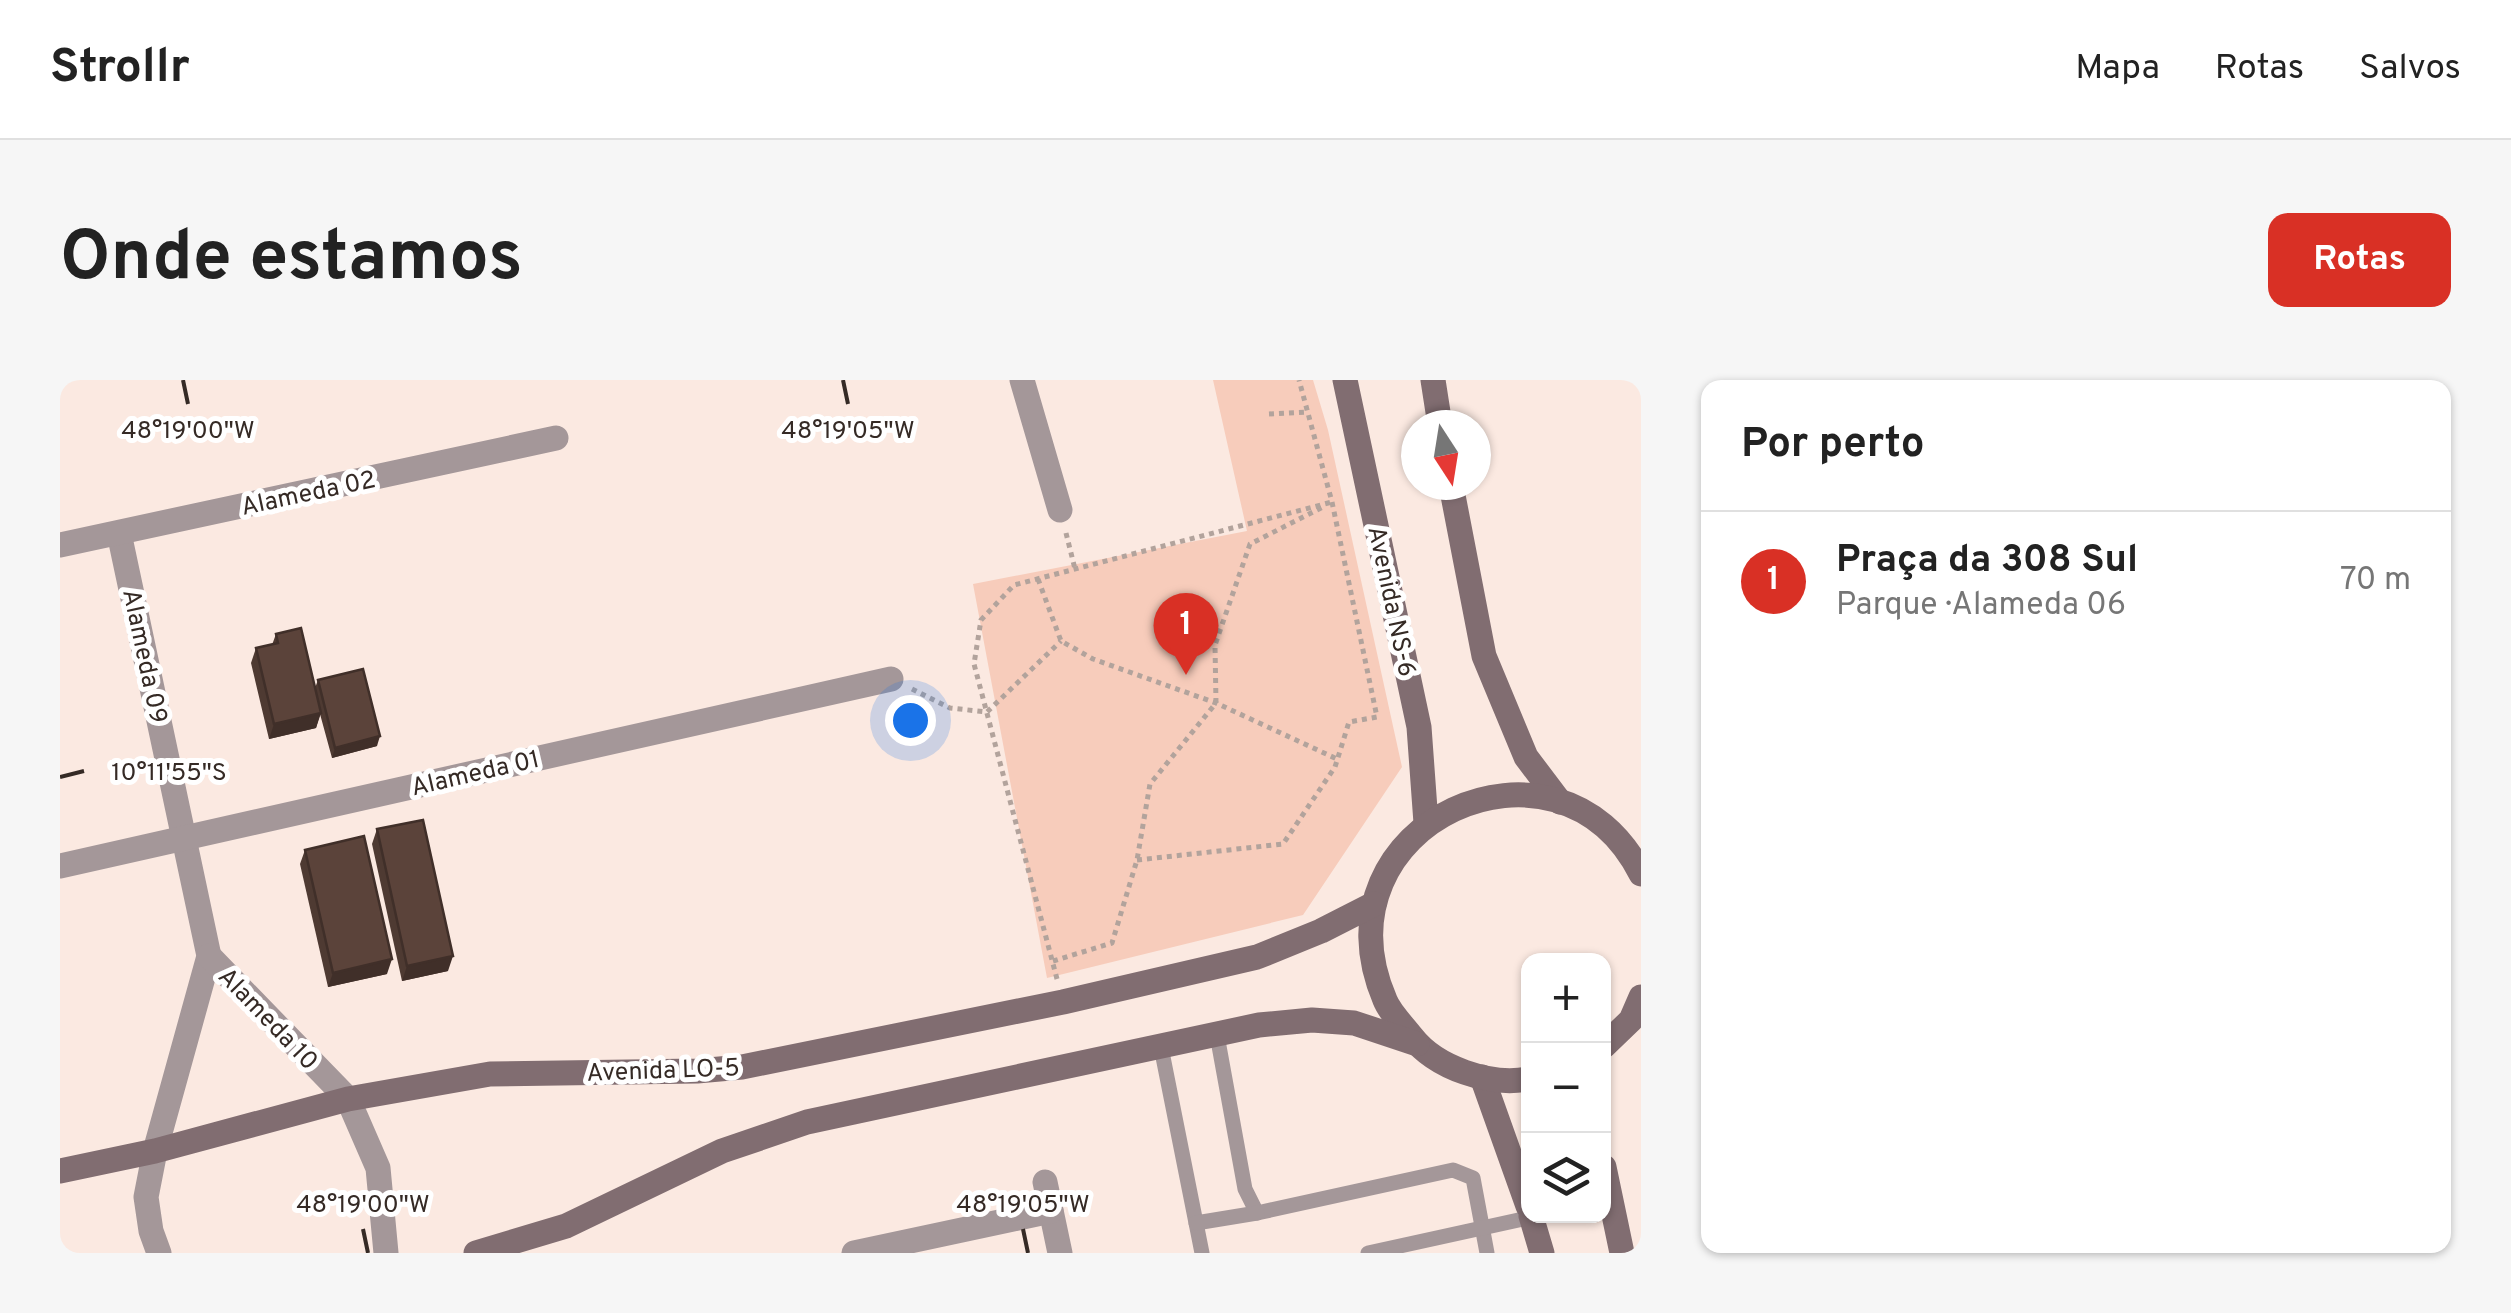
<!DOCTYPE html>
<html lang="pt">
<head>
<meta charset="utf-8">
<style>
  body { margin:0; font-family:Overpass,sans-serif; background:#f6f6f6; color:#222 }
  .controls { position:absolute; right:30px; bottom:30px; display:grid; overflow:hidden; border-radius:20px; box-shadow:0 2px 8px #0004 }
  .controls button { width:90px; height:90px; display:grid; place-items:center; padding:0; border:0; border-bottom:2px solid #e0e0e0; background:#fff; color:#222; font:50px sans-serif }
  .compass { position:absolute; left:1341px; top:30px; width:90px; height:90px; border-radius:50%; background:#fff; box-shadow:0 2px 8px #0004; rotate:168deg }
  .you { position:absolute; left:850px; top:340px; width:35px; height:35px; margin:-25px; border:8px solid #fff; border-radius:50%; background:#1a73e8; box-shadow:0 0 0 15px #1a73e833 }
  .badge { display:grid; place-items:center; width:65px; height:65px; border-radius:50%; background:#d93025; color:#fff; font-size:32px; font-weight:700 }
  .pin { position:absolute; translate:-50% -82px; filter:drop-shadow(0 2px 5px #0008) }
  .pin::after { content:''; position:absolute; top:52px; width:35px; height:30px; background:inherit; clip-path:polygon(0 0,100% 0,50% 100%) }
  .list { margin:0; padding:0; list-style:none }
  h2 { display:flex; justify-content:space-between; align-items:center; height:130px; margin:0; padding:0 40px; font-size:42px }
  h2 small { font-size:32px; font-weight:400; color:#767676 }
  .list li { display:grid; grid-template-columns:65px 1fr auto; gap:30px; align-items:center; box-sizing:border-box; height:140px; padding:0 40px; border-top:2px solid #e0e0e0 }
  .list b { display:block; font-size:38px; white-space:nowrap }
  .list p { margin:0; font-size:32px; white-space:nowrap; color:#767676 }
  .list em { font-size:32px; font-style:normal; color:#767676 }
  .icon { flex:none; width:55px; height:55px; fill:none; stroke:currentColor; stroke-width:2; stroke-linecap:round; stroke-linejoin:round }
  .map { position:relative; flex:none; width:1581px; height:873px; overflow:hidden; border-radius:20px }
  header { display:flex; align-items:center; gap:60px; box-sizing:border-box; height:140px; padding:0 50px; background:#fff; border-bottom:2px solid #e0e0e0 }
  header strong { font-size:48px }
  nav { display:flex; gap:55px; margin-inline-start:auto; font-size:35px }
  .intro { display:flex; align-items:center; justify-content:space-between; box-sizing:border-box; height:240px; padding:0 60px }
  h1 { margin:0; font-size:70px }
  .button { padding:25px 45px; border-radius:20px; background:#d93025; color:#fff; font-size:35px; font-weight:700 }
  main { display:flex; gap:60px; padding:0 60px }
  aside { flex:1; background:#fff; border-radius:20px; box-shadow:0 2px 8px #0004 }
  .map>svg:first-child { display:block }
</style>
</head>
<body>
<header>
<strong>Strollr</strong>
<nav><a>Mapa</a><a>Rotas</a><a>Salvos</a></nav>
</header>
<div class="intro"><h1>Onde estamos</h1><a class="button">Rotas</a></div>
<main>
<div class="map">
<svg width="1581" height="873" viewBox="0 0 1581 873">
  <rect width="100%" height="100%" fill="#fbe9e1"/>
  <polygon fill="#f7ccbb" points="1153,0 1253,0 1268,50 1342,387 1243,535 987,598 913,204 1187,151"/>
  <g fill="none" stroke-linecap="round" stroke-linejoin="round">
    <g stroke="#b2a39c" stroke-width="5" stroke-dasharray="5 5" stroke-linecap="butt">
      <polyline points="1209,34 1248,32"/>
      <polyline points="1006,153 1015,189"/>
      <polyline points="978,199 1001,261 1033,279 1156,323 1277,379"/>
      <polyline points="852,309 890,328 927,332 1001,261"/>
      <polyline points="1077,480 1223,464 1275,387 1289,342 1317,337 1272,122 1239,0"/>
      <polyline points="993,581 1052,563 1077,480 1090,404 1156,323 1155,265 1190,164 1263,127"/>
      <polyline points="997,599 914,284 921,240 954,205 1272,122"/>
    </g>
    <g stroke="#a49799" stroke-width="15">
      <polyline points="1157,655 1185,809 1197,833 1393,790 1413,798 1427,873"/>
      <polyline points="1101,667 1142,873"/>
      <polyline points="1136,843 1197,833"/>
      <polyline points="1308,873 1472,837"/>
    </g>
    <g stroke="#a49799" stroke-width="25">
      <polyline points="962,0 1000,130"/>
      <polyline points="59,153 149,576 95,771 86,817 91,851 99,873"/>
      <polyline points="0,165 496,58"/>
      <polyline points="0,486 831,299"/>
      <polyline points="149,576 288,719 318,788 326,873"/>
      <polyline points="985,802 1000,873"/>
      <polyline points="794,873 991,831"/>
    </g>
    <g stroke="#816d71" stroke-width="25">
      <polyline points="1285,0 1359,347 1366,443"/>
      <polyline points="1373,0 1380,45"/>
      <polyline points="1391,105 1424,276 1466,377 1500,422"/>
      <polyline points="1544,666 1571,640 1581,617"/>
      <polyline points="1422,697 1468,826"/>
      <path d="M1468 699C1430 706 1376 688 1352 657 1343 645 1330 633 1325 620 1249 443 1499 331 1581 494"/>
      <polyline points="1544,787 1562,873"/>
      <polyline points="0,791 95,771 288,719 430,694 637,691 682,687 1003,622 1197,577 1261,551 1314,524"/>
      <polyline points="1471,836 1482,873"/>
      <polyline points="416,873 506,846 662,771 747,742 1199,645 1252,640 1294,643 1357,664"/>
    </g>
  </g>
  <g fill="#4e3a32">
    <polygon points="216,254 255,308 258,300 317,366 272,378 260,334 256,348 209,359 191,283 196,268 212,265"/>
    <polygon points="317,449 388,591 342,601 312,464"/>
    <polygon points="245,470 327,594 268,607 240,484"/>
  </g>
  <g fill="#402f29">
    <polygon points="261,333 256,348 209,359 214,344"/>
    <polygon points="320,356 317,366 272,378 275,368"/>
    <polygon points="393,576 388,591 342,601 347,586"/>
    <polygon points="332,579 327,594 268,607 273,593"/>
  </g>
  <g fill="#5b433a" stroke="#402f29" stroke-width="2.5">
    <polygon points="241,248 261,333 214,344 196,268 218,263 216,254"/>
    <polygon points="303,289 320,356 275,368 258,300"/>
    <polygon points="363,440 393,576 347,586 317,449"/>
    <polygon points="304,456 332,579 273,593 245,470"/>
  </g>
  <path fill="none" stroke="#352a25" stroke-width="4" d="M123 0 128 24M783 0 788 24M0 397 24 391M303 849 308 873M963 849 968 873"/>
  <g text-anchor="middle" stroke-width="10" stroke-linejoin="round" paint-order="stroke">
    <g font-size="25" fill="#352a25" stroke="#fff">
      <text transform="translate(248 112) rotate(-12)" y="9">Alameda 02</text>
      <text transform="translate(1333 221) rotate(78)" y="9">Avenida NS-6</text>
      <text transform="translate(86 276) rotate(78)" y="9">Alameda 09</text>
      <text transform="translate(415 392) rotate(-13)" y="9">Alameda 01</text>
      <text transform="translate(209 638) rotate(46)" y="9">Alameda 10</text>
      <text transform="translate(603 689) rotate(-2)" y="9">Avenida LO-5</text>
    </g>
  </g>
  <g font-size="25" text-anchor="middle" fill="#352a25" stroke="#fff" stroke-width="10" stroke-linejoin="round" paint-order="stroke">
    <text x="128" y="58">48°19'00"W</text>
    <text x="788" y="58">48°19'05"W</text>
    <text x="109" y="400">10°11'55"S</text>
    <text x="303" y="832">48°19'00"W</text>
    <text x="963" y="832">48°19'05"W</text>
  </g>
</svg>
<div class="controls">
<button>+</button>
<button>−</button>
<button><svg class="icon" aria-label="layers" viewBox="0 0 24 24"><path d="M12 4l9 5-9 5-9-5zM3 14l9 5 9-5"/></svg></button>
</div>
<svg class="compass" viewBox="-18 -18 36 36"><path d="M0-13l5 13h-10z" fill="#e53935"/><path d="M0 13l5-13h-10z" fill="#767676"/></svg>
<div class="you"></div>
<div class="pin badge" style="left:1126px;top:295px">1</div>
</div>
<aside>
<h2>Por perto<small></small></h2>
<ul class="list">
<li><span class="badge">1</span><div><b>Praça da 308 Sul</b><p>Parque · Alameda 06</p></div><em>70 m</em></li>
</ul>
</aside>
</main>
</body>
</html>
